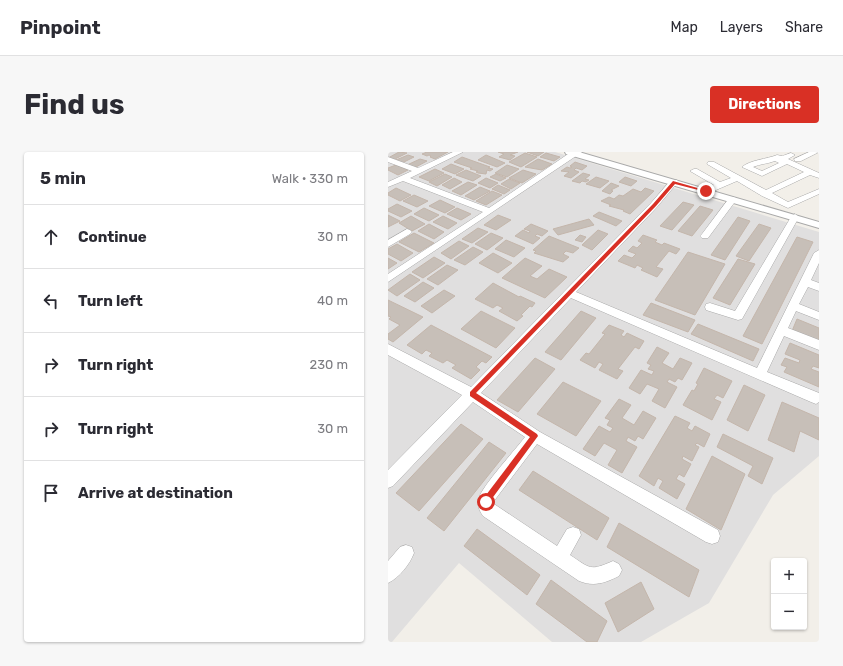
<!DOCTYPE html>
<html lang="en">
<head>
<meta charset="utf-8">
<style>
  body { margin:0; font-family:Rubik,sans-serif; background:#f7f7f7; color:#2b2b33 }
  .controls { position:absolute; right:12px; bottom:12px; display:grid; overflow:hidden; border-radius:4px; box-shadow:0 1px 3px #0004 }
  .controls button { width:36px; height:36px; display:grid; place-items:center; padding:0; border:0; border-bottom:1px solid #e1e1e2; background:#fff; color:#2b2b33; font:20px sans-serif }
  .stop { position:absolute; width:12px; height:12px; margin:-9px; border:3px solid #d93025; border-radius:50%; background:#fff }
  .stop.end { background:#d93025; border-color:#fff; box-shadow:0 1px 4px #0008 }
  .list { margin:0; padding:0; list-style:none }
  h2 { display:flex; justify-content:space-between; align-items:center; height:52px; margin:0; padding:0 16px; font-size:17px }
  h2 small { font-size:13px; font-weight:400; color:#7c7c81 }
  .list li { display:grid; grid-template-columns:26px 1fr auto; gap:12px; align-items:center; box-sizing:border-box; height:64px; padding:0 16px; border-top:1px solid #e1e1e2 }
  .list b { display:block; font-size:15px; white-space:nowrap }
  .list em { font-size:13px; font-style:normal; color:#7c7c81 }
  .icon { flex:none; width:22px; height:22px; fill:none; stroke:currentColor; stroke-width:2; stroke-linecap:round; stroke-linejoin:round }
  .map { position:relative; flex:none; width:431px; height:490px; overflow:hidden; border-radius:4px }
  header { display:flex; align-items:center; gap:24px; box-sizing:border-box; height:56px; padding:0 20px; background:#fff; border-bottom:1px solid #e1e1e2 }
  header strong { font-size:19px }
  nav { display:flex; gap:22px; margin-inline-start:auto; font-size:14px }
  .intro { display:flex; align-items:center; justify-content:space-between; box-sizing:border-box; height:96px; padding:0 24px }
  h1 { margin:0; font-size:28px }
  .button { padding:10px 18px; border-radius:4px; background:#d93025; color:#fff; font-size:14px; font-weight:700 }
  main { display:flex; gap:24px; padding:0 24px }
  aside { flex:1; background:#fff; border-radius:4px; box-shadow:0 1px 3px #0004 }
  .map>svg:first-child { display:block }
</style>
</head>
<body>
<header>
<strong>Pinpoint</strong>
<nav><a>Map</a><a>Layers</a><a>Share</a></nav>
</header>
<div class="intro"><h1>Find us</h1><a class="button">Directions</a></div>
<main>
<aside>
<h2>5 min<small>Walk · 330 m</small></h2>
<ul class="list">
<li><svg class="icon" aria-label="ahead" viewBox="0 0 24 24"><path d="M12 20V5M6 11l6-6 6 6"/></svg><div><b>Continue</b></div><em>30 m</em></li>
<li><svg class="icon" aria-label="left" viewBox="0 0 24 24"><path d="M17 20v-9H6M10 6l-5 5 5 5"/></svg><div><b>Turn left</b></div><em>40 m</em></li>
<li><svg class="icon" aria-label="right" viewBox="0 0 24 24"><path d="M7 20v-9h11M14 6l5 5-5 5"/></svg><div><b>Turn right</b></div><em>230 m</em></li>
<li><svg class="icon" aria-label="right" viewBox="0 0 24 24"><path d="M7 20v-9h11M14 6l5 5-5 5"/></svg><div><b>Turn right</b></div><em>30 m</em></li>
<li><svg class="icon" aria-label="arrive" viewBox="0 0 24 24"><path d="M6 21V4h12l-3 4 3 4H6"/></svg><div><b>Arrive at destination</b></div></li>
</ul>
</aside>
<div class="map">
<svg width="431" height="490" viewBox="0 0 431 490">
  <rect width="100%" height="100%" fill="#f2efe9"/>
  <polygon fill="#e0dfdf" points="0,0 167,0 431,80 431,304 385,343 321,451 253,490 164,490 71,411 4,490 0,490"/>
  <g fill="#c7bfb8" stroke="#c4b6ab">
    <polygon points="11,0 19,1 5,8 0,6"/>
    <polygon points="39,0 60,0 47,7 42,5 43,4 41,3 39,4 34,2"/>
    <polygon points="110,0 130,0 122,3 127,4 122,8 111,5 116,2"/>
    <polygon points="139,0 156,0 150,4"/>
    <polygon points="137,1 149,5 133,15 121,10"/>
    <polygon points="158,1 172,5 166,9 152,5"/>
    <polygon points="20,3 26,5 14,11 8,8"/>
    <polygon points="98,3 117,11 109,15 90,8"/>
    <polygon points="74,5 102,15 100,16 105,17 102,19 99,18 98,22 90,21 88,20 90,19 82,17 84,16 66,10"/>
    <polygon points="32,7 39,9 26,16 19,13"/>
    <polygon points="150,7 164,12 154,18 137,15"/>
    <polygon points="187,10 199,14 194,18 188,16 186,18 191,20 183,26 176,24 181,20 173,19 179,15 182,16 184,15 182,14"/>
    <polygon points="63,12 76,17 67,22 54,17"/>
    <polygon points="8,13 20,18 10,23 0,18 0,16"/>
    <polygon points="119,13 131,17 119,25 107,21"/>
    <polygon points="47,17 56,21 41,29 31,25"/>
    <polygon points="78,18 93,24 85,29 68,23"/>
    <polygon points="135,18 148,22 134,31 121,26"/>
    <polygon points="195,21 202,23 197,27 201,28 198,30 194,29 192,31 184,29"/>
    <polygon points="57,22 64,25 49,34 41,30"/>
    <polygon points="108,22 118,26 112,29 102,25"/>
    <polygon points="208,25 221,29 212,36 198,32"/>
    <polygon points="237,25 249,29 243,34 231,30"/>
    <polygon points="66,26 74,30 62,37 54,33"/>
    <polygon points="98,26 110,31 102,36 90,31"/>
    <polygon points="121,27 132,31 123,37 113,32"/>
    <polygon points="80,30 89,33 73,43 64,39"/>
    <polygon points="223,31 231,34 223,38 225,39 222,42 214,39"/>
    <polygon points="110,33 122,38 116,42 104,37"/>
    <polygon points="92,35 102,39 86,48 77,44"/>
    <polygon points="8,36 23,43 12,49 0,43 0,41"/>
    <polygon points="257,36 266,39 242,62 235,59 236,58 221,54 223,53 213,49 221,45 226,47 231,43 235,44 245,37 253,40"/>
    <polygon points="104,39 114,43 98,53 88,49"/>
    <polygon points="26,43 40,49 29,55 15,49"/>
    <polygon points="52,48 67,55 57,61 41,54"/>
    <polygon points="295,50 306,53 284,78 272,74"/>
    <polygon points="9,52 24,59 13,65 0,59 0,57"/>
    <polygon points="312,54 325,58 304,84 290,79"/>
    <polygon points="36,56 51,63 41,69 26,62"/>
    <polygon points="69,56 83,62 73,68 59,62"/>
    <polygon points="211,60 234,69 228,74 205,64"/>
    <polygon points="0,63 12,69 0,75"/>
    <polygon points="110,63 123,68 108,78 96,73"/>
    <polygon points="23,64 37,72 24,79 11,71"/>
    <polygon points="55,64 69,71 60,77 45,70"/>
    <polygon points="350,65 362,69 337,108 323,103"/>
    <polygon points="201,67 206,73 170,83 165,77"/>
    <polygon points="41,72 56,80 46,87 30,79"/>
    <polygon points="143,72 160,79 154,84 149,82 147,84 152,86 145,92 127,84 135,78 141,81 142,79 136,77"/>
    <polygon points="371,72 383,76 361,109 348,104"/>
    <polygon points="90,76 100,80 84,91 74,87"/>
    <polygon points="210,78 220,82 204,98 194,93"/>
    <polygon points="26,81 46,91 31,100 11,90"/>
    <polygon points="103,81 115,86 99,98 87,92"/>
    <polygon points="192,83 198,85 194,90 187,88"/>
    <polygon points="255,83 269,88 267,90 274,93 276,91 292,97 288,102 281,99 268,115 275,117 269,125 253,118 255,116 249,113 247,116 230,109 236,103 244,106 248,102 240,99 245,94 249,96 254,91 250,89"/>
    <polygon points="161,84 191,96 185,101 178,99 175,102 181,105 175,110 146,101 148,99 145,98"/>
    <polygon points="409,85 425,90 374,192 355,184"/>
    <polygon points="118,88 137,96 126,105 107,97"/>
    <polygon points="71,89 81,94 63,107 53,101"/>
    <polygon points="9,92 25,101 13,109 0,102 0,97"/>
    <polygon points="85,95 95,100 77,113 66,108"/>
    <polygon points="300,100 337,112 307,163 267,148"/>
    <polygon points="105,101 124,111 110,121 91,111"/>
    <polygon points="46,105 57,111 35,126 24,120"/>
    <polygon points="0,106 9,111 0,117"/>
    <polygon points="137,106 154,114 142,124 149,127 161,117 179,125 157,146 114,126"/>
    <polygon points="350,107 367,112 342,153 325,146"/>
    <polygon points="59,113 70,118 50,133 39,127"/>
    <polygon points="22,122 32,128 9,144 0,138"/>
    <polygon points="35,130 46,136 27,150 16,144"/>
    <polygon points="105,131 131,145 132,144 147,151 144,155 142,154 133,163 135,164 129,169 111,159 115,156 109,153 105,156 87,147"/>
    <polygon points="56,138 67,144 44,161 33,154"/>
    <polygon points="0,148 35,165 5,190 0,187 0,182 12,173 1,167 3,165 0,164"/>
    <polygon points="263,151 307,168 300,180 255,163"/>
    <polygon points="93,159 127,176 108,196 73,177"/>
    <polygon points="193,159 208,166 173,208 157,200"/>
    <polygon points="409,167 431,176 431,190 404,179"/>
    <polygon points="310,172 371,197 365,209 303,182"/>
    <polygon points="43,173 104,205 98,211 94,209 88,215 92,218 83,227 64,216 68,213 59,208 55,211 41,204 44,201 38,198 34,202 19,193"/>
    <polygon points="221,173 236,179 233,183 236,185 239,181 256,189 251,197 247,195 230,217 235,219 229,227 211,218 215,212 211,210 207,216 192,208 198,201 201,202 217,182 214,181"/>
    <polygon points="402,191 431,203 431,216 425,214 423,217 431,220 431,235 396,220 399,215 393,213 397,206 411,211 412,208 397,202"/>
    <polygon points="269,195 281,201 274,211 285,217 292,206 304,211 294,228 290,226 287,230 281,227 279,230 289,235 277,256 264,249 271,237 259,232 252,242 241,236 253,218 264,223 266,219 260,217 263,213 259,211"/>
    <polygon points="147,206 167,217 130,260 109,248"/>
    <polygon points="316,216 344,229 335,246 329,243 326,247 333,250 324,268 295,253 304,238 306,239 310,232 308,231"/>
    <polygon points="175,230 213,249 188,284 149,262"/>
    <polygon points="356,233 377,243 360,279 339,268"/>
    <polygon points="231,247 243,253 234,266 246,273 255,259 268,266 255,287 250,284 247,289 240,285 238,289 249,295 234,321 220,313 229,298 216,291 207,304 195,297 211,274 222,280 225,276 219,273 222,268 217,266"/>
    <polygon points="394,250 431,266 431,288 412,279 406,300 380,288"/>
    <polygon points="287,264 302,271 299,276 304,279 307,274 322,282 316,295 309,291 307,293 311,295 304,309 295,304 294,307 303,312 296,325 291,322 288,327 297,332 289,347 271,336 275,329 270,326 266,334 251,324"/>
    <polygon points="73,272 95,287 31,359 8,341"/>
    <polygon points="335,282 385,306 374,332 360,324 365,314 329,295"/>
    <polygon points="101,290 118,301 56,379 39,366"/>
    <polygon points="324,304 357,322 333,378 298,357"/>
    <polygon points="145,319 221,366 209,388 131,338"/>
    <polygon points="231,371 311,418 301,445 219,395"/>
    <polygon points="89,377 152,423 139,443 76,394"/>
    <polygon points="163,428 219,469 209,490 199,490 148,452"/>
    <polygon points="253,430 266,457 230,480 217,451"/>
  </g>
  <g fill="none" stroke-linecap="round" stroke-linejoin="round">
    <defs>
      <g id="minor">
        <polygon points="65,0 75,0 22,26 101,56 183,0 194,0 0,130 0,122 95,60 15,29 0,35 0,30 24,19 0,10 0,5 30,16"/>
        <polygon points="421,0 431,0 413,9 407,9 406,7"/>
        <path d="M403 1 407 3 400 7 431 21V26L422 23 384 41 400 50 431 37V42L400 56 374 44 349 29 321 41H315V37L326 33 302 19 306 17H309L332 30 343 26 319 12 320 10H326L378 38 416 20 399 12 374 24 354 15C362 8 379 7 389 3L394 4ZM387 9 391 11 374 19 365 15C372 12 379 12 387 9Z"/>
        <path d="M283 28H289L290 30 269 55 188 140 369 216 426 101 431 98V111L423 128 431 131V139L420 135 411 152 431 160V168L408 159 400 176 431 188V198L396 184 379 220 431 241V250L428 252 423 250 183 146 93 241 152 280 330 378 332 384 330 390 324 392 318 390 149 292 106 349V352L169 394 179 377 185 375 191 377 193 383 182 403C203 417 202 419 225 409L231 412 234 418 231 424C217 431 206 435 191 429L95 364C91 358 89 353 91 346 94 334 128 297 137 285L85 250 5 334 0 336V318L74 243 0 203V192L83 235 263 51Z"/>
        <polygon points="342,45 345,45 349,47 320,86 314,86 312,84 314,82"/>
        <polygon points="407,62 411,65 354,167 350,168 318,158 317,155 318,152 322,151 347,159 403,65"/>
        <polygon points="19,77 22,78 24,80 22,82 0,95 0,88"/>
        <path d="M18 393 24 395 26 401C22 412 11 426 0 431V409L12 395Z"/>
      </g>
      <polygon id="tertiary" points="177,0 191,0 431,70 431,76 178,2"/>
    </defs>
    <use href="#minor" stroke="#a9a9a9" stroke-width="1"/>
    <use href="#tertiary" stroke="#a9a9a9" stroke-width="2"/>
    <use href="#minor" fill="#fff" fill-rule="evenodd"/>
    <use href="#tertiary" fill="#fff" fill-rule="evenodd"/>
  </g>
  <polygon fill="#d93025" points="285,29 320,39 318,40 287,32 268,54 88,241 149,282 150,284 100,352 95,352 95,347 142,285 82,244 82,240 265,52"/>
</svg>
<div class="controls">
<button>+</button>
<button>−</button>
</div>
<div class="stop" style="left:98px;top:350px"></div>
<div class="stop end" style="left:318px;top:39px"></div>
</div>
</main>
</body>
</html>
